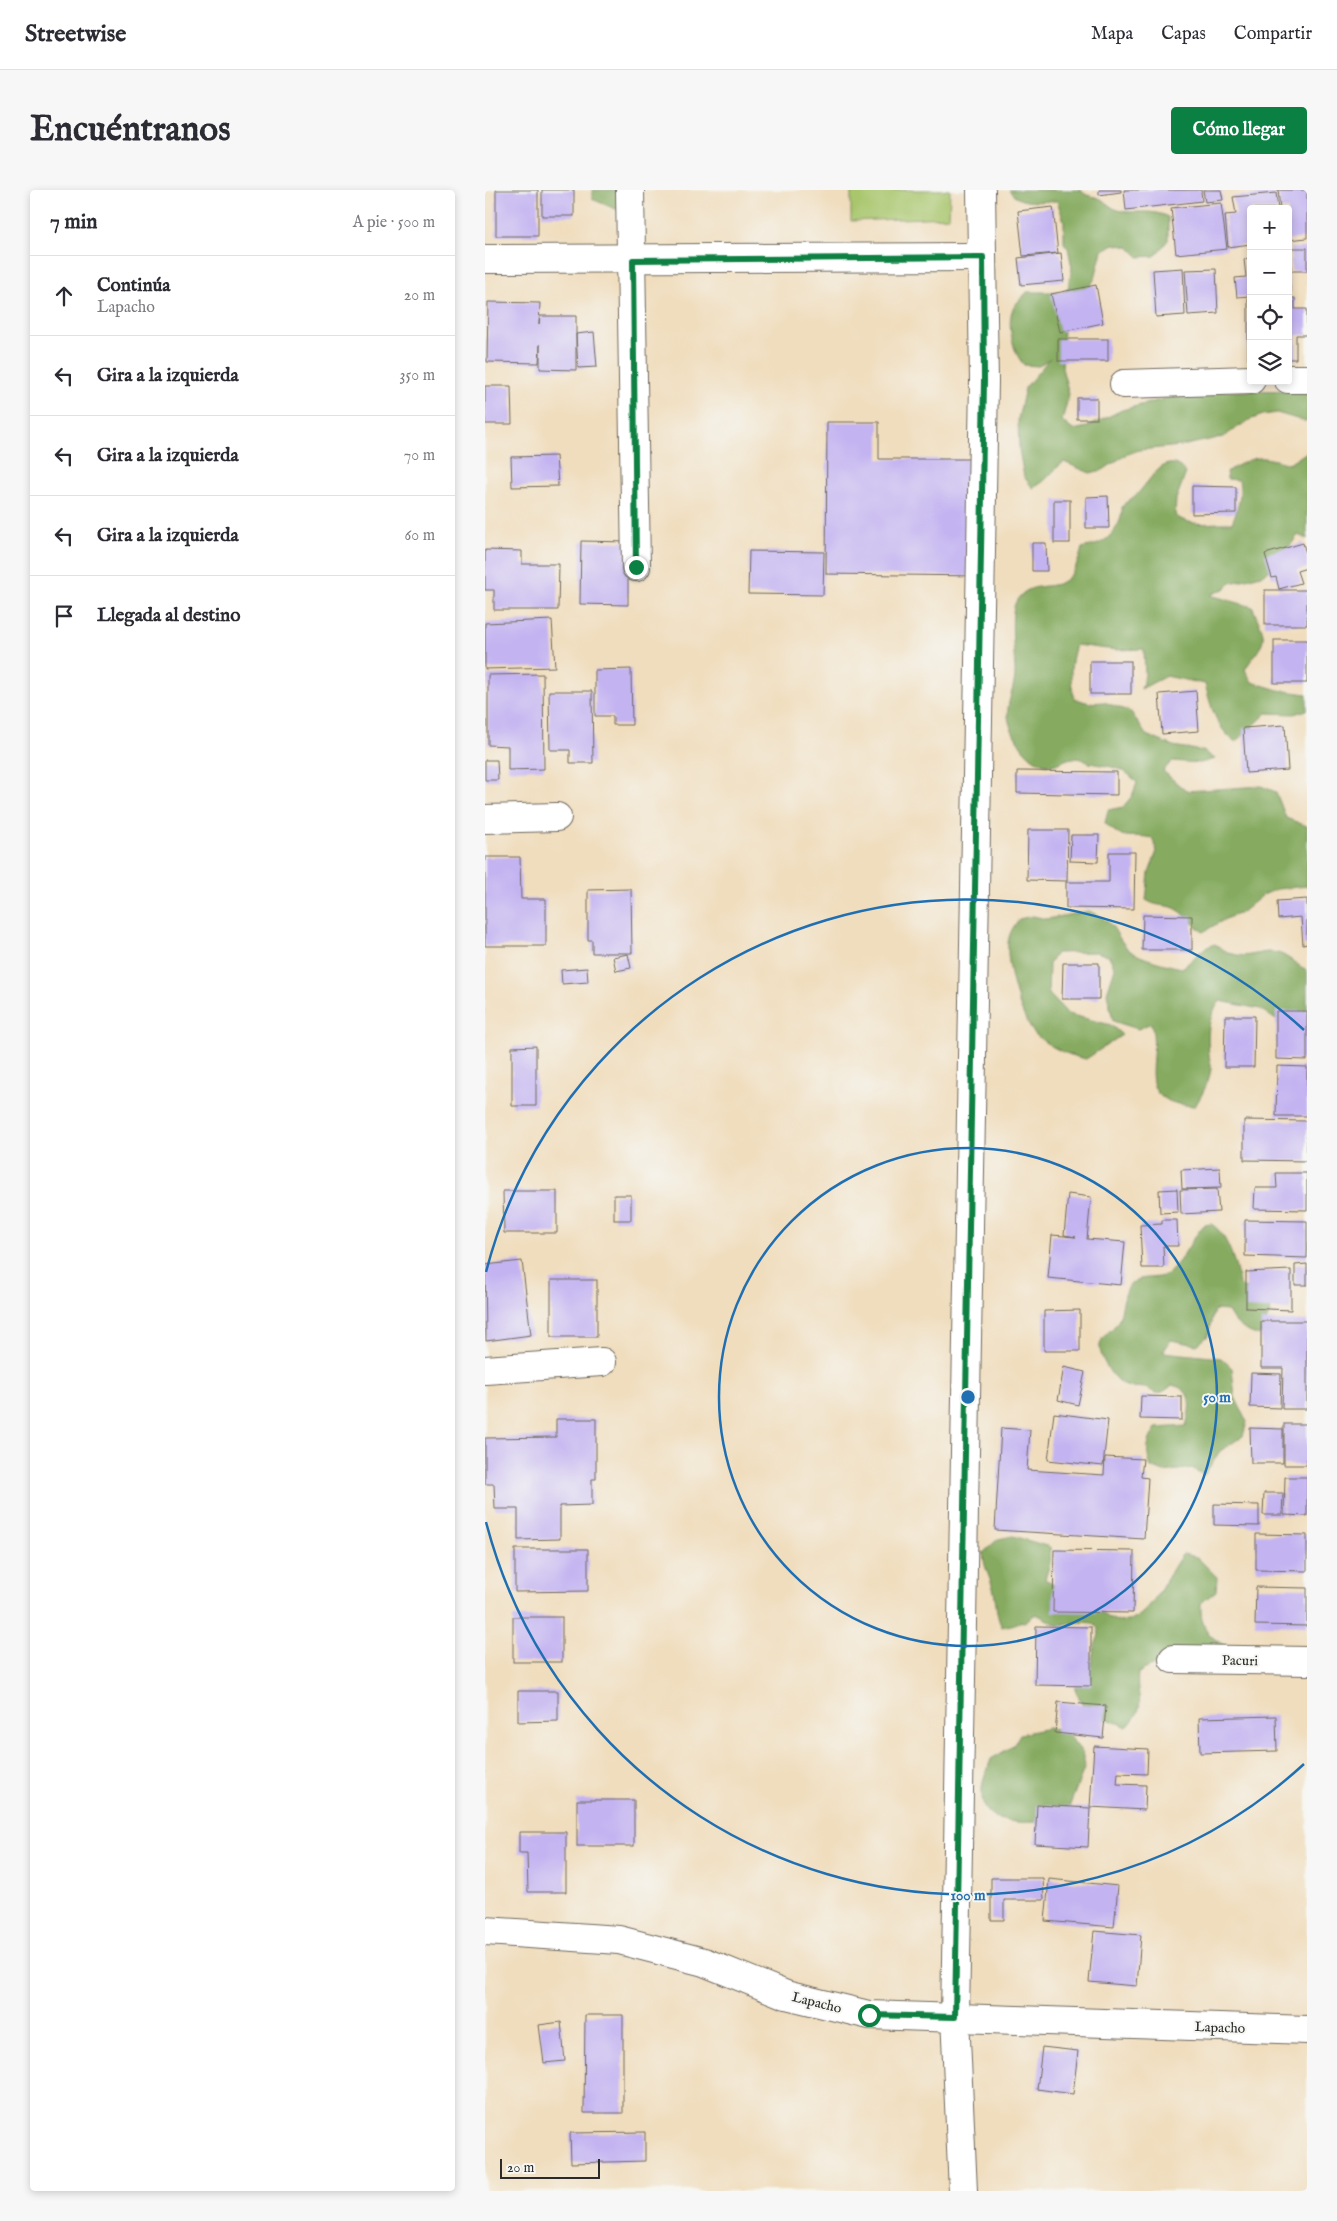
<!DOCTYPE html>
<html lang="es">
<head>
<meta charset="utf-8">
<style>
  body { margin:0; font-family:"IM FELL English",serif; background:#f7f7f7; color:#2b2b33 }
  .controls { position:absolute; right:15px; top:15px; display:grid; overflow:hidden; border-radius:5px; box-shadow:0 2px 8px #0003 }
  .controls button { width:45px; height:45px; display:grid; place-items:center; padding:0; border:0; border-bottom:1px solid #e1e1e2; background:#fff; color:#2b2b33; font:25px sans-serif }
  .scale { position:absolute; left:15px; bottom:12px; width:100px; box-sizing:border-box; padding-left:5px; border:2px solid #2b2b2b; border-top:0; font-size:14px; line-height:18px; white-space:nowrap; color:#2b2b2b; -webkit-text-stroke:4px #f6f6f2; paint-order:stroke }
  .stop { position:absolute; width:15px; height:15px; margin:-11px; border:4px solid #0b8043; border-radius:50%; background:#fff }
  .stop.end { background:#0b8043; border-color:#fff; box-shadow:0 1px 5px #0008 }
  .list { margin:0; padding:0; list-style:none }
  h2 { display:flex; justify-content:space-between; align-items:center; height:65px; margin:0; padding:0 20px; font-size:21px }
  h2 small { font-size:16px; font-weight:400; color:#7c7c81 }
  .list li { display:grid; grid-template-columns:32px 1fr auto; gap:15px; align-items:center; box-sizing:border-box; height:80px; padding:0 20px; border-top:1px solid #e1e1e2 }
  .list b { display:block; font-size:19px; white-space:nowrap }
  .list p { margin:0; font-size:16px; white-space:nowrap; color:#7c7c81 }
  .list em { font-size:16px; font-style:normal; color:#7c7c81 }
  .icon { flex:none; width:28px; height:28px; fill:none; stroke:currentColor; stroke-width:2; stroke-linecap:round; stroke-linejoin:round }
  .map { position:relative; flex:none; width:822px; height:2001px; overflow:hidden; border-radius:5px }
  header { display:flex; align-items:center; gap:30px; box-sizing:border-box; height:70px; padding:0 25px; background:#fff; border-bottom:1px solid #e1e1e2 }
  header strong { font-size:24px }
  nav { display:flex; gap:28px; margin-inline-start:auto; font-size:18px }
  .intro { display:flex; align-items:center; justify-content:space-between; box-sizing:border-box; height:120px; padding:0 30px }
  h1 { margin:0; font-size:35px }
  .button { padding:12px 22px; border-radius:5px; background:#0b8043; color:#fff; font-size:18px; font-weight:700 }
  main { display:flex; gap:30px; padding:0 30px }
  aside { flex:1; background:#fff; border-radius:5px; box-shadow:0 2px 8px #0003 }
  .map>svg:first-child { display:block }
</style>
</head>
<body>
<header>
<strong>Streetwise</strong>
<nav><a>Mapa</a><a>Capas</a><a>Compartir</a></nav>
</header>
<div class="intro"><h1>Encuéntranos</h1><a class="button">Cómo llegar</a></div>
<main>
<aside>
<h2>7 min<small>A pie · 500 m</small></h2>
<ul class="list">
<li><svg class="icon" aria-label="ahead" viewBox="0 0 24 24"><path d="M12 20V5M6 11l6-6 6 6"/></svg><div><b>Continúa</b><p>Lapacho</p></div><em>20 m</em></li>
<li><svg class="icon" aria-label="left" viewBox="0 0 24 24"><path d="M17 20v-9H6M10 6l-5 5 5 5"/></svg><div><b>Gira a la izquierda</b></div><em>350 m</em></li>
<li><svg class="icon" aria-label="left" viewBox="0 0 24 24"><path d="M17 20v-9H6M10 6l-5 5 5 5"/></svg><div><b>Gira a la izquierda</b></div><em>70 m</em></li>
<li><svg class="icon" aria-label="left" viewBox="0 0 24 24"><path d="M17 20v-9H6M10 6l-5 5 5 5"/></svg><div><b>Gira a la izquierda</b></div><em>60 m</em></li>
<li><svg class="icon" aria-label="arrive" viewBox="0 0 24 24"><path d="M6 21V4h12l-3 4 3 4H6"/></svg><div><b>Llegada al destino</b></div></li>
</ul>
</aside>
<div class="map">
<svg width="822" height="2001" viewBox="0 0 822 2001">
  <rect width="100%" height="100%" fill="#f6f6f2"/>
  <filter id="ink" filterUnits="userSpaceOnUse"><feTurbulence type="fractalNoise" baseFrequency=".02" numOctaves="2"/><feDisplacementMap in="SourceGraphic" scale="10" xChannelSelector="R" yChannelSelector="G"/><feConvolveMatrix kernelMatrix="1 2 1 2 8 2 1 2 1" color-interpolation-filters="sRGB"/></filter>
  <filter id="wash" filterUnits="userSpaceOnUse"><feTurbulence type="fractalNoise" baseFrequency=".0096" numOctaves="4" result="noise"/><feDisplacementMap in="SourceGraphic" scale="20" xChannelSelector="R" yChannelSelector="G"/><feGaussianBlur stdDeviation="1.12" result="paint"/><feColorMatrix in="noise" values="0 0 0 0 0 0 0 0 0 0 0 0 0 0 0 0 0 1.4 0 .05"/><feComposite in="paint" operator="in"/></filter>
  <g filter="url(#wash)">
    <rect width="100%" height="100%" fill="#f0ddbd"/>
    <polygon fill="#a9c66d" stroke="#6a784c" points="366,0 465,0 464,27 366,31"/>
    <g fill="#86ab60" stroke="#586b46">
      <polygon points="107,0 135,0 133,20 107,9"/>
      <path d="M524 0H596C602 8 608 5 616 9 622 13 626 18 633 20 650 25 666 18 683 27V50L670 66 654 67 644 57 629 54 617 61 610 88 603 100 573 121 579 149 577 178 584 204 577 231 588 240 602 237 637 220 705 202 822 200V232L792 223 778 225 764 230 738 247 696 256 654 260 640 265 618 280 605 283 579 272C565 282 564 290 548 298L539 287 534 259 533 229 540 198 565 168 554 176 539 175C529 165 523 139 526 125 527 116 536 109 542 102H578L583 99 587 78 583 58 579 53V31L572 11C557 11 533 16 524 0Z"/>
      <path d="M822 262V349L813 345 789 378 776 385 746 393 741 398 725 405 768 417C770 426 777 436 778 444 780 457 765 469 760 480L767 492 793 500 822 504V520L809 524 782 523 751 552C731 539 726 516 720 494L681 486 656 499 660 485 659 459 631 460 591 455C585 473 584 490 590 509L605 513 619 512 646 522 661 545 688 556 718 561 730 569 715 573 687 571 678 581 701 601 776 596 791 602 801 628 822 636V696L792 699 778 705 756 723 742 728 718 742C708 735 699 721 687 717 676 714 673 717 661 710L664 683 672 661 667 648C644 643 640 653 620 633L623 620 638 617 647 606 652 593C639 576 624 577 605 573 600 571 595 568 591 568 582 567 573 575 565 575 551 574 539 562 533 551 528 543 524 535 523 526 521 512 531 497 530 481 530 466 523 422 532 410 552 381 583 417 597 358 603 356 609 356 613 354 627 348 638 332 637 317 641 311 647 309 652 304 664 293 681 257 701 283L691 309 690 325C705 338 728 332 747 333 753 318 757 306 754 290L742 289 741 282C769 266 772 264 804 274Z"/>
      <path d="M604 721C633 734 625 738 642 758 649 767 686 776 697 778 711 768 714 759 730 754 762 779 774 754 798 765 806 769 813 776 822 780V819L811 832 797 834 775 819 735 811C723 826 722 844 724 864 724 869 727 874 726 879 724 892 717 905 710 916 644 912 677 873 666 833L653 839 628 831 622 803 630 778 624 766 611 762 571 763 564 774 563 803 583 824 626 835 637 845 601 869C584 866 562 856 550 844 535 828 521 775 523 753 524 743 529 736 534 729L548 726 562 729Z"/>
      <path d="M726 1034C742 1042 752 1077 754 1094L777 1110 786 1120 774 1146C759 1141 751 1136 743 1121L729 1120 723 1146 712 1155 686 1150 678 1162 736 1168 747 1178 750 1207 762 1232 758 1246 735 1261 719 1285 707 1278 679 1282 666 1277C660 1261 662 1252 671 1238L701 1236C705 1219 710 1200 687 1195 684 1198 679 1202 674 1203 669 1204 665 1199 660 1198 654 1197 647 1198 641 1196 629 1192 614 1168 615 1155 617 1144 629 1140 633 1131 639 1119 637 1096 652 1090 662 1086 676 1090 685 1082 697 1071 707 1048 719 1035Z"/>
      <path d="M528 1346 565 1357V1374L560 1389C572 1399 584 1401 597 1408 609 1415 618 1427 632 1431 664 1438 682 1382 698 1364L712 1367 732 1387 731 1401 716 1413C715 1439 724 1447 746 1459L711 1476H666L653 1483C650 1509 664 1514 642 1537 616 1523 604 1533 590 1499L595 1487 606 1476 609 1458 614 1445 613 1438 608 1433 595 1432 575 1436 551 1424 539 1432 517 1437C510 1425 512 1411 508 1398 504 1385 499 1377 498 1363L513 1349Z"/>
      <path d="M564 1538 579 1540 597 1562 600 1576 583 1620 574 1631C547 1631 494 1642 497 1600 497 1590 503 1579 506 1569L528 1556 535 1544Z"/>
    </g>
    <g id="blocks">
      <g fill="#c3b3f1">
        <rect x="11" y="0" width="42" height="46"/>
        <rect x="57" y="0" width="32" height="26"/>
        <polygon points="614,0 636,0 636,2 614,5"/>
        <polygon points="639,0 716,0 717,11 641,20"/>
        <polygon points="718,0 736,0 738,10 720,12"/>
        <polygon points="793,0 822,0 822,48 803,50 803,19 795,19"/>
        <polygon points="791,3 793,19 766,19 766,54 743,57 740,25 751,24 748,7"/>
        <polygon points="736,13 742,59 691,64 686,18"/>
        <polygon points="568,17 573,63 538,66 533,21"/>
        <rect x="806" y="58" width="16" height="23"/>
        <polygon points="576,63 579,91 536,95 533,68"/>
        <polygon points="766,68 766,106 752,107 750,88 761,87 759,69"/>
        <polygon points="698,78 700,125 671,127 668,80"/>
        <polygon points="731,79 733,123 703,125 700,80"/>
        <polygon points="803,87 806,102 803,102"/>
        <polygon points="611,95 618,133 575,142 566,104"/>
        <rect x="763" y="108" width="3" height="61"/>
        <polygon points="803,108 810,108 810,119 822,119 822,145 811,145 811,169 803,169"/>
        <polygon points="3,112 55,113 54,134 55,126 91,126 91,180 55,179 55,154 54,173 2,172"/>
        <polygon points="109,142 112,177 93,178 91,144"/>
        <rect x="573" y="149" width="50" height="22"/>
        <polygon points="0,196 26,196 27,234 0,234"/>
        <rect x="592" y="208" width="20" height="21"/>
        <polygon points="342,232 394,232 394,269 493,269 492,386 341,384"/>
        <polygon points="71,266 73,296 27,297 26,267"/>
        <polygon points="707,296 751,297 751,323 707,324"/>
        <polygon points="623,306 624,338 601,338 601,307"/>
        <rect x="569" y="310" width="16" height="43"/>
        <polygon points="96,351 143,352 143,415 95,414"/>
        <polygon points="547,353 561,353 562,381 547,381"/>
        <polygon points="818,353 822,367 822,378 812,381 816,393 794,399 791,387 787,388 780,364"/>
        <polygon points="0,360 37,361 37,374 74,374 73,420 9,420 9,400 0,400"/>
        <polygon points="264,361 339,362 338,405 263,404"/>
        <rect x="780" y="400" width="42" height="35"/>
        <polygon points="67,430 70,477 0,479 0,433"/>
        <rect x="789" y="450" width="33" height="43"/>
        <rect x="605" y="471" width="41" height="33"/>
        <polygon points="146,479 147,535 128,535 128,526 110,526 110,480"/>
        <polygon points="58,484 59,579 23,580 23,556 3,555 3,485"/>
        <polygon points="64,501 107,501 108,573 85,573 85,560 65,560"/>
        <polygon points="711,501 714,541 677,544 674,504"/>
        <polygon points="800,535 803,580 761,583 758,538"/>
        <polygon points="0,570 12,570 13,590 0,590"/>
        <polygon points="532,581 632,582 632,605 532,603"/>
        <polygon points="543,640 583,640 582,691 542,690"/>
        <polygon points="586,645 614,645 613,672 585,671"/>
        <polygon points="624,662 650,662 649,719 581,718 581,692 624,692"/>
        <polygon points="0,667 35,667 36,709 61,709 61,756 0,756"/>
        <polygon points="146,699 147,763 107,763 107,750 103,750 103,700"/>
        <polygon points="822,709 822,754 818,755 816,727 793,729 792,711"/>
        <polygon points="658,725 707,726 707,760 657,760"/>
        <polygon points="143,764 146,778 131,781 128,767"/>
        <polygon points="578,773 614,773 614,809 577,809"/>
        <polygon points="102,778 103,792 77,794 76,780"/>
        <polygon points="791,821 822,821 822,870 791,869"/>
        <polygon points="740,826 770,826 769,877 739,877"/>
        <polygon points="51,856 51,916 27,916 27,857"/>
        <polygon points="792,876 822,877 822,926 791,926"/>
        <polygon points="759,930 822,931 822,971 759,970"/>
        <polygon points="735,978 736,998 697,999 696,980"/>
        <polygon points="791,983 822,983 822,1020 769,1019 770,998 792,998"/>
        <polygon points="692,999 693,1022 675,1023 674,1000"/>
        <polygon points="732,999 734,1022 696,1024 695,1000"/>
        <polygon points="18,1001 72,1001 72,1043 19,1043"/>
        <polygon points="583,1004 606,1007 602,1049 640,1052 636,1095 563,1088 567,1045 591,1047 579,1045"/>
        <rect x="129" y="1005" width="17" height="25"/>
        <polygon points="677,1030 692,1030 693,1056 678,1056 679,1078 657,1078 655,1035 677,1034"/>
        <polygon points="760,1030 822,1031 822,1068 760,1066"/>
        <polygon points="37,1071 46,1145 1,1151 0,1075"/>
        <polygon points="822,1074 822,1095 810,1095 810,1075"/>
        <polygon points="806,1080 806,1120 761,1118 761,1082"/>
        <rect x="66" y="1090" width="46" height="57"/>
        <polygon points="595,1120 595,1161 559,1161 559,1121"/>
        <polygon points="776,1131 822,1131 822,1219 797,1219 798,1178 776,1178"/>
        <polygon points="579,1177 600,1182 593,1215 573,1210"/>
        <polygon points="766,1183 796,1184 795,1218 765,1217"/>
        <polygon points="656,1206 697,1207 697,1230 655,1229"/>
        <polygon points="569,1223 623,1230 618,1276 563,1270"/>
        <polygon points="71,1229 111,1229 111,1289 107,1289 107,1315 75,1316 75,1349 33,1350 33,1319 10,1319 9,1294 0,1294 0,1248 71,1247"/>
        <rect x="799" y="1234" width="23" height="41"/>
        <polygon points="516,1238 545,1240 542,1280 619,1285 620,1267 658,1269 656,1287 663,1288 659,1349 510,1340"/>
        <polygon points="765,1238 798,1239 798,1273 766,1273"/>
        <polygon points="800,1287 822,1287 822,1326 799,1325"/>
        <polygon points="779,1303 798,1303 797,1325 778,1325"/>
        <polygon points="729,1314 774,1315 774,1336 729,1335"/>
        <polygon points="771,1344 822,1345 822,1381 771,1380"/>
        <polygon points="30,1359 103,1359 103,1401 30,1402"/>
        <polygon points="569,1360 649,1361 648,1423 568,1422"/>
        <polygon points="771,1397 822,1398 822,1436 770,1435"/>
        <rect x="28" y="1427" width="49" height="45"/>
        <polygon points="551,1436 606,1437 606,1496 550,1495"/>
        <polygon points="33,1501 73,1501 73,1531 33,1532"/>
        <polygon points="573,1512 621,1516 618,1548 570,1543"/>
        <polygon points="791,1526 792,1561 715,1563 714,1528"/>
        <polygon points="609,1556 663,1559 662,1584 633,1583 632,1594 661,1595 660,1620 605,1617"/>
        <rect x="92" y="1610" width="57" height="46"/>
        <polygon points="552,1615 605,1618 603,1657 550,1654"/>
        <polygon points="34,1642 81,1642 81,1702 43,1702 42,1663 34,1663"/>
        <polygon points="506,1688 558,1688 559,1710 519,1710 519,1730 506,1730"/>
        <polygon points="564,1689 633,1696 629,1737 560,1731"/>
        <polygon points="609,1741 656,1745 652,1796 604,1792"/>
        <polygon points="100,1825 138,1825 138,1923 99,1923"/>
        <polygon points="76,1832 80,1871 59,1873 54,1835"/>
        <polygon points="557,1857 593,1861 588,1904 552,1899"/>
        <polygon points="160,1942 160,1971 86,1973 85,1943"/>
      </g>
    </g>
  </g>
  <g filter="url(#ink)">
    <use href="#blocks" fill-opacity="0" stroke="#70695e" stroke-width="1"/>
    <g fill="none" stroke-linecap="round" stroke-linejoin="round">
      <defs>
        <g id="minor">
          <polyline points="145,0 151,377"/>
          <polyline points="0,69 497,67"/>
          <polyline points="803,189 822,189"/>
          <polyline points="639,194 766,190"/>
          <polyline points="0,629 72,627"/>
          <polyline points="0,1180 117,1172"/>
          <polyline points="688,1469 822,1471"/>
          <polyline points="0,1741 134,1750 219,1772 301,1805 384,1825 822,1840"/>
          <polyline points="478,2001 470,1827 499,191 496,0"/>
        </g>
      </defs>
      <use href="#minor" stroke="#70695e" stroke-width="30"/>
      <use href="#minor" stroke="#fff" stroke-width="28"/>
    </g>
  </g>
  <g fill="none" stroke-linecap="round" stroke-linejoin="round" filter="url(#ink)">
    <polyline stroke="#0b8043" stroke-width="6" points="151,377 148,70 498,67 499,191 470,1827 384,1825"/>
  </g>
  <g fill="none" stroke="#1f6fb2" stroke-width="2.5">
    <circle cx="483" cy="1207" r="249"/>
    <path d="M819 1574A498 498 0 0 1 1 1332M1 1082A498 498 0 0 1 819 840"/>
  </g>
  <g text-anchor="middle" stroke-width="4" stroke-linejoin="round" paint-order="stroke">
    <g font-size="14" fill="#2b2b2b" stroke="#f6f6f2">
      <text transform="translate(755 1470) rotate(1)" y="5">Pacuri</text>
      <text transform="translate(332 1812) rotate(14)" y="5">Lapacho</text>
      <text transform="translate(735 1837) rotate(2)" y="5">Lapacho</text>
    </g>
  </g>
  <circle cx="483" cy="1207" r="8" fill="#1f6fb2" stroke="#f6f6f2" stroke-width="2.5"/>
  <g font-size="15" text-anchor="middle" font-weight="bold" fill="#1f6fb2" stroke="#f6f6f2" stroke-width="4" stroke-linejoin="round" paint-order="stroke">
    <text x="732" y="1212">50 m</text>
    <text x="483" y="1710">100 m</text>
  </g>
</svg>
<div class="controls">
<button>+</button>
<button>−</button>
<button><svg class="icon" aria-label="locate" viewBox="0 0 24 24"><circle cx="12" cy="12" r="6"/><path d="M12 2v4M12 18v4M2 12h4M18 12h4"/></svg></button>
<button><svg class="icon" aria-label="layers" viewBox="0 0 24 24"><path d="M12 4l9 5-9 5-9-5zM3 14l9 5 9-5"/></svg></button>
</div>
<div class="scale">20 m</div>
<div class="stop" style="left:384px;top:1825px"></div>
<div class="stop end" style="left:151px;top:377px"></div>
</div>
</main>
</body>
</html>
